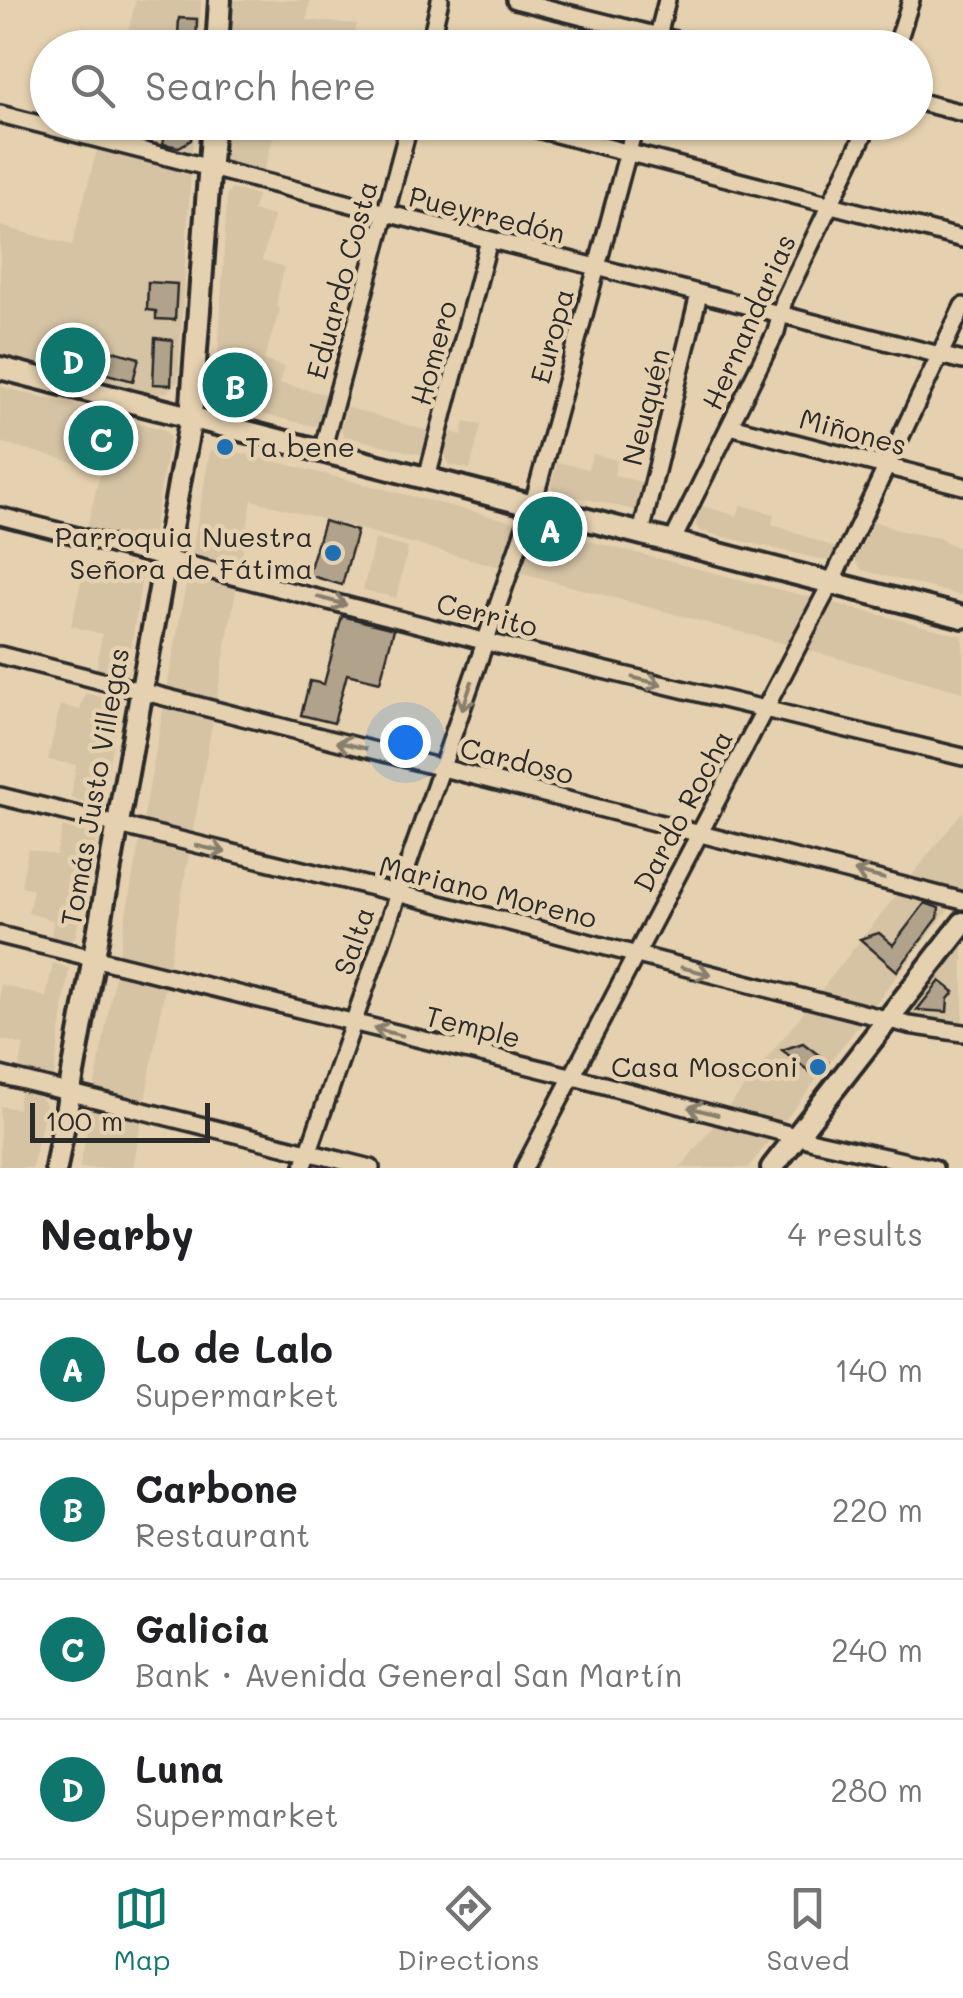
<!DOCTYPE html>
<html lang="en">
<head>
<meta charset="utf-8">
<style>
  body { margin:0; font-family:Mali,sans-serif; background:#f2f2f2; color:#202124 }
  .scale { position:absolute; left:30px; bottom:25px; width:180px; box-sizing:border-box; padding-left:10px; border:5px solid #2b2b2b; border-top:0; font-size:28px; line-height:35px; white-space:nowrap; color:#2b2b2b; -webkit-text-stroke:8px #e5d1af; paint-order:stroke }
  .you { position:absolute; left:405px; top:742px; width:35px; height:35px; margin:-25px; border:8px solid #fff; border-radius:50%; background:#1a73e8; box-shadow:0 0 0 15px #1a73e833 }
  .badge { display:grid; place-items:center; width:65px; height:65px; border-radius:50%; background:#0f766e; color:#fff; font-size:32px; font-weight:700 }
  .pin { position:absolute; translate:-50% -50%; border:5px solid #fff; box-shadow:0 2px 10px #0006 }
  .list { margin:0; padding:0; list-style:none }
  h2 { display:flex; justify-content:space-between; align-items:center; height:130px; margin:0; padding:0 40px; font-size:42px }
  h2 small { font-size:32px; font-weight:400; color:#757577 }
  .list li { display:grid; grid-template-columns:65px 1fr auto; gap:30px; align-items:center; box-sizing:border-box; height:140px; padding:0 40px; border-top:2px solid #e0e0e0 }
  .list b { display:block; font-size:38px; white-space:nowrap }
  .list p { margin:0; font-size:32px; white-space:nowrap; color:#757577 }
  .list em { font-size:32px; font-style:normal; color:#757577 }
  .icon { flex:none; width:55px; height:55px; fill:none; stroke:currentColor; stroke-width:2; stroke-linecap:round; stroke-linejoin:round }
  .map { position:relative; flex:none; width:963px; height:1168px; overflow:hidden }
  .search { position:absolute; background:#fff; box-shadow:0 2px 8px #0004; left:30px; right:30px; top:30px; height:110px; display:flex; align-items:center; gap:25px; box-sizing:border-box; padding:0 35px; border-radius:55px; color:#757577; font-size:38px }
  .sheet { height:690px; background:#fff }
  nav { display:flex; justify-content:space-around; align-items:center; box-sizing:border-box; height:140px; border-top:2px solid #e0e0e0; background:#fff; font-size:28px; color:#757577 }
  nav a { display:grid; justify-items:center; gap:5px }
  nav .on { color:#0f766e }
  .map>svg:first-child { display:block }
</style>
</head>
<body>
<div class="map">
<svg width="963" height="1168" viewBox="0 0 963 1168">
  <rect width="100%" height="100%" fill="#e5d1af"/>
  <filter id="ink" filterUnits="userSpaceOnUse"><feTurbulence type="fractalNoise" baseFrequency=".01" numOctaves="2"/><feDisplacementMap in="SourceGraphic" scale="20" xChannelSelector="R" yChannelSelector="G"/><feConvolveMatrix kernelMatrix="1 2 1 2 8 2 1 2 1" color-interpolation-filters="sRGB"/></filter>
  <g filter="url(#ink)">
    <g fill="#d5c3a4">
      <polygon points="136,0 201,0 199,47 124,48"/>
      <polygon points="231,0 310,0 307,20 357,24 351,47 228,47"/>
      <polygon points="104,123 194,123 178,381 166,393 153,393 0,353 0,226 72,245"/>
      <polygon points="223,123 294,123 292,130 275,131 263,174 231,166 224,159 221,149"/>
      <polygon points="231,189 257,195 253,211 274,216 262,260 284,267 276,306 280,309 264,360 284,367 280,383 329,395 319,427 225,406 216,396 227,195"/>
      <polygon points="0,386 165,430 170,436 152,539 146,542 87,527 101,470 0,442"/>
      <polygon points="346,407 431,432 426,453 423,455 344,436 341,429"/>
      <polygon points="465,421 481,425 470,469 450,465 444,454 451,432 462,435"/>
      <polygon points="218,447 963,636 963,692 252,500 133,1168 80,1168 210,452"/>
      <polygon points="593,454 617,460 614,475 645,483 639,511 554,492 551,487 557,462 588,469"/>
      <polygon points="741,505 774,514 772,524 839,549 835,558 828,561 699,531 695,524 702,506 737,516"/>
      <polygon points="874,521 897,530 938,538 963,550 963,596 862,570 855,560"/>
      <polygon points="375,539 408,548 396,598 363,590"/>
      <polygon points="125,563 138,569 142,576 127,675 120,678 96,671 102,634 71,626 84,568 120,579"/>
      <polygon points="85,693 115,701 119,708 102,802 97,805 71,798 76,765 48,760 60,705 80,710"/>
      <polygon points="963,811 963,891 748,1168 680,1168"/>
      <polygon points="63,827 89,833 96,840 75,937 68,941 51,936 53,920 28,913 33,890 21,886 28,849 56,855"/>
      <polygon points="963,944 963,1028 908,1018 909,1009"/>
      <polygon points="53,963 69,968 54,1076 50,1077 19,1068 24,1045 0,1039 0,984 46,997"/>
      <polygon points="20,1092 39,1097 46,1105 32,1168 0,1168 0,1106 18,1109"/>
    </g>
    <g fill="#b1a38b" stroke="#2b2b2b" stroke-width="2.5">
      <polygon points="179,18 197,19 196,48 168,48 168,35 178,36"/>
      <polygon points="167,122 193,125 191,140 179,147 163,144"/>
      <polygon points="148,282 177,284 175,320 156,319 156,311 147,310"/>
      <polygon points="155,338 173,340 171,385 153,384"/>
      <polygon points="90,339 107,344 106,349 139,358 133,381 81,367"/>
      <polygon points="98,415 115,419 104,462 87,458"/>
      <polygon points="324,521 357,531 342,585 308,575"/>
      <polygon points="342,616 394,629 380,682 347,674 334,723 301,715 310,681 324,684"/>
      <polygon points="925,903 939,908 938,918 897,971 860,939 879,933 893,945"/>
      <polygon points="940,981 954,992 948,999 947,1012 917,1010"/>
      <polygon points="803,1043 828,1062 816,1077 782,1050"/>
    </g>
    <g fill="none" stroke-linecap="round" stroke-linejoin="round">
      <defs>
        <g id="minor">
          <polyline points="515,0 707,48"/>
          <polyline points="429,48 440,0"/>
          <polyline points="655,48 667,0"/>
          <polyline points="896,48 911,0"/>
          <polyline points="916,101 963,113"/>
          <polyline points="0,114 963,361"/>
          <polyline points="510,122 963,239"/>
          <polyline points="730,426 963,486"/>
          <polyline points="322,451 410,122"/>
          <polyline points="427,478 489,240"/>
          <polyline points="0,516 487,642 963,757"/>
          <polyline points="641,533 699,294"/>
          <polyline points="672,542 776,332 784,300 870,122"/>
          <polyline points="0,655 963,901"/>
          <polyline points="0,796 397,893 909,1025 963,1033"/>
          <polyline points="0,935 570,1076 818,1142 934,1168"/>
          <polyline points="0,1075 371,1168"/>
          <polyline points="303,1168 533,504 636,122"/>
          <polyline points="524,1168 831,583 963,306"/>
        </g>
        <g id="secondary">
          <polyline points="217,48 220,0"/>
          <polyline points="0,368 963,617"/>
          <polyline points="56,1168 191,417 213,122"/>
          <polyline points="772,1168 963,923"/>
        </g>
      </defs>
      <use href="#minor" stroke="#2b2b2b" stroke-width="22"/>
      <use href="#secondary" stroke="#2b2b2b" stroke-width="28"/>
      <use href="#minor" stroke="#e5d1af" stroke-width="15"/>
      <use href="#secondary" stroke="#e5d1af" stroke-width="20"/>
    </g>
    <defs><path id="oneway-shaft" d="M-6 0H5M1.5-3L5.5 0L1.5 3" fill="none" stroke-width="1.6" stroke-linecap="round" stroke-linejoin="round" transform="scale(2.5)"/></defs>
    <g stroke="#887e6d">
      <use href="#oneway-shaft" transform="translate(332 601) rotate(15)"/>
      <use href="#oneway-shaft" transform="translate(647 681) rotate(14)"/>
      <use href="#oneway-shaft" transform="translate(467 696) rotate(109)"/>
      <use href="#oneway-shaft" transform="translate(351 745) rotate(-166)"/>
      <use href="#oneway-shaft" transform="translate(211 849) rotate(13)"/>
      <use href="#oneway-shaft" transform="translate(869 875) rotate(-166)"/>
      <use href="#oneway-shaft" transform="translate(696 971) rotate(14)"/>
      <use href="#oneway-shaft" transform="translate(388 1032) rotate(-166)"/>
      <use href="#oneway-shaft" transform="translate(703 1111) rotate(-165)"/>
    </g>
  </g>
  <g fill="#1f6fb2" stroke="#e5d1af" stroke-width="4">
    <circle cx="225" cy="447" r="10"/>
    <circle cx="333" cy="553" r="10"/>
    <circle cx="818" cy="1067" r="10"/>
  </g>
  <g text-anchor="middle" stroke-width="9" stroke-linejoin="round" paint-order="stroke">
    <g font-size="28" fill="#2b2b2b" stroke="#e5d1af">
      <text transform="translate(487 215) rotate(14)" y="10">Pueyrredón</text>
      <text transform="translate(342 280) rotate(-75)" y="10">Eduardo Costa</text>
      <text transform="translate(749 322) rotate(-66)" y="10">Hernandarias</text>
      <text transform="translate(552 336) rotate(-75)" y="10">Europa</text>
      <text transform="translate(434 353) rotate(-75)" y="10">Homero</text>
      <text transform="translate(646 407) rotate(-76)" y="10">Neuquén</text>
      <text transform="translate(853 432) rotate(15)" y="10">Miñones</text>
      <text transform="translate(487 615) rotate(14)" y="10">Cerrito</text>
      <text transform="translate(517 761) rotate(14)" y="10">Cardoso</text>
      <text transform="translate(95 787) rotate(-80)" y="10">Tomás Justo Villegas</text>
      <text transform="translate(683 811) rotate(-62)" y="10">Dardo Rocha</text>
      <text transform="translate(488 892) rotate(14)" y="10">Mariano Moreno</text>
      <text transform="translate(354 941) rotate(-71)" y="10">Salta</text>
      <text transform="translate(473 1027) rotate(14)" y="10">Temple</text>
    </g>
    <g font-size="28" fill="#2b2b2b" stroke="#e5d1af" text-anchor="end">
      <text x="245" y="457" text-anchor="start">Ta bene</text>
      <text x="313" y="547">Parroquia Nuestra<tspan x="313" dy="32">Señora de Fátima</tspan></text>
      <text x="798" y="1077">Casa Mosconi</text>
    </g>
  </g>
</svg>
<div class="scale">100 m</div>
<div class="you"></div>
<div class="pin badge" style="left:550px;top:529px">A</div>
<div class="pin badge" style="left:235px;top:385px">B</div>
<div class="pin badge" style="left:101px;top:438px">C</div>
<div class="pin badge" style="left:73px;top:360px">D</div>
<div class="search"><svg class="icon" aria-label="search" viewBox="0 0 24 24"><circle cx="10" cy="10" r="6"/><path d="M15 15l6 6"/></svg>Search here</div>
</div>
<section class="sheet">
<h2>Nearby<small>4 results</small></h2>
<ul class="list">
<li><span class="badge">A</span><div><b>Lo de Lalo</b><p>Supermarket</p></div><em>140 m</em></li>
<li><span class="badge">B</span><div><b>Carbone</b><p>Restaurant</p></div><em>220 m</em></li>
<li><span class="badge">C</span><div><b>Galicia</b><p>Bank · Avenida General San Martín</p></div><em>240 m</em></li>
<li><span class="badge">D</span><div><b>Luna</b><p>Supermarket</p></div><em>280 m</em></li>
</ul>
</section>
<nav>
<a class="on"><svg class="icon" aria-label="map" viewBox="0 0 24 24"><path d="M3 6l6-2 6 2 6-2v14l-6 2-6-2-6 2zM9 4v14M15 6v14"/></svg>Map</a>
<a><svg class="icon" aria-label="directions" viewBox="0 0 24 24"><path d="M12 3l9 9-9 9-9-9zM9 14v-3h6M13 9l2 2-2 2"/></svg>Directions</a>
<a><svg class="icon" aria-label="saved" viewBox="0 0 24 24"><path d="M7 4h10v16l-5-4-5 4z"/></svg>Saved</a>
</nav>
</body>
</html>
